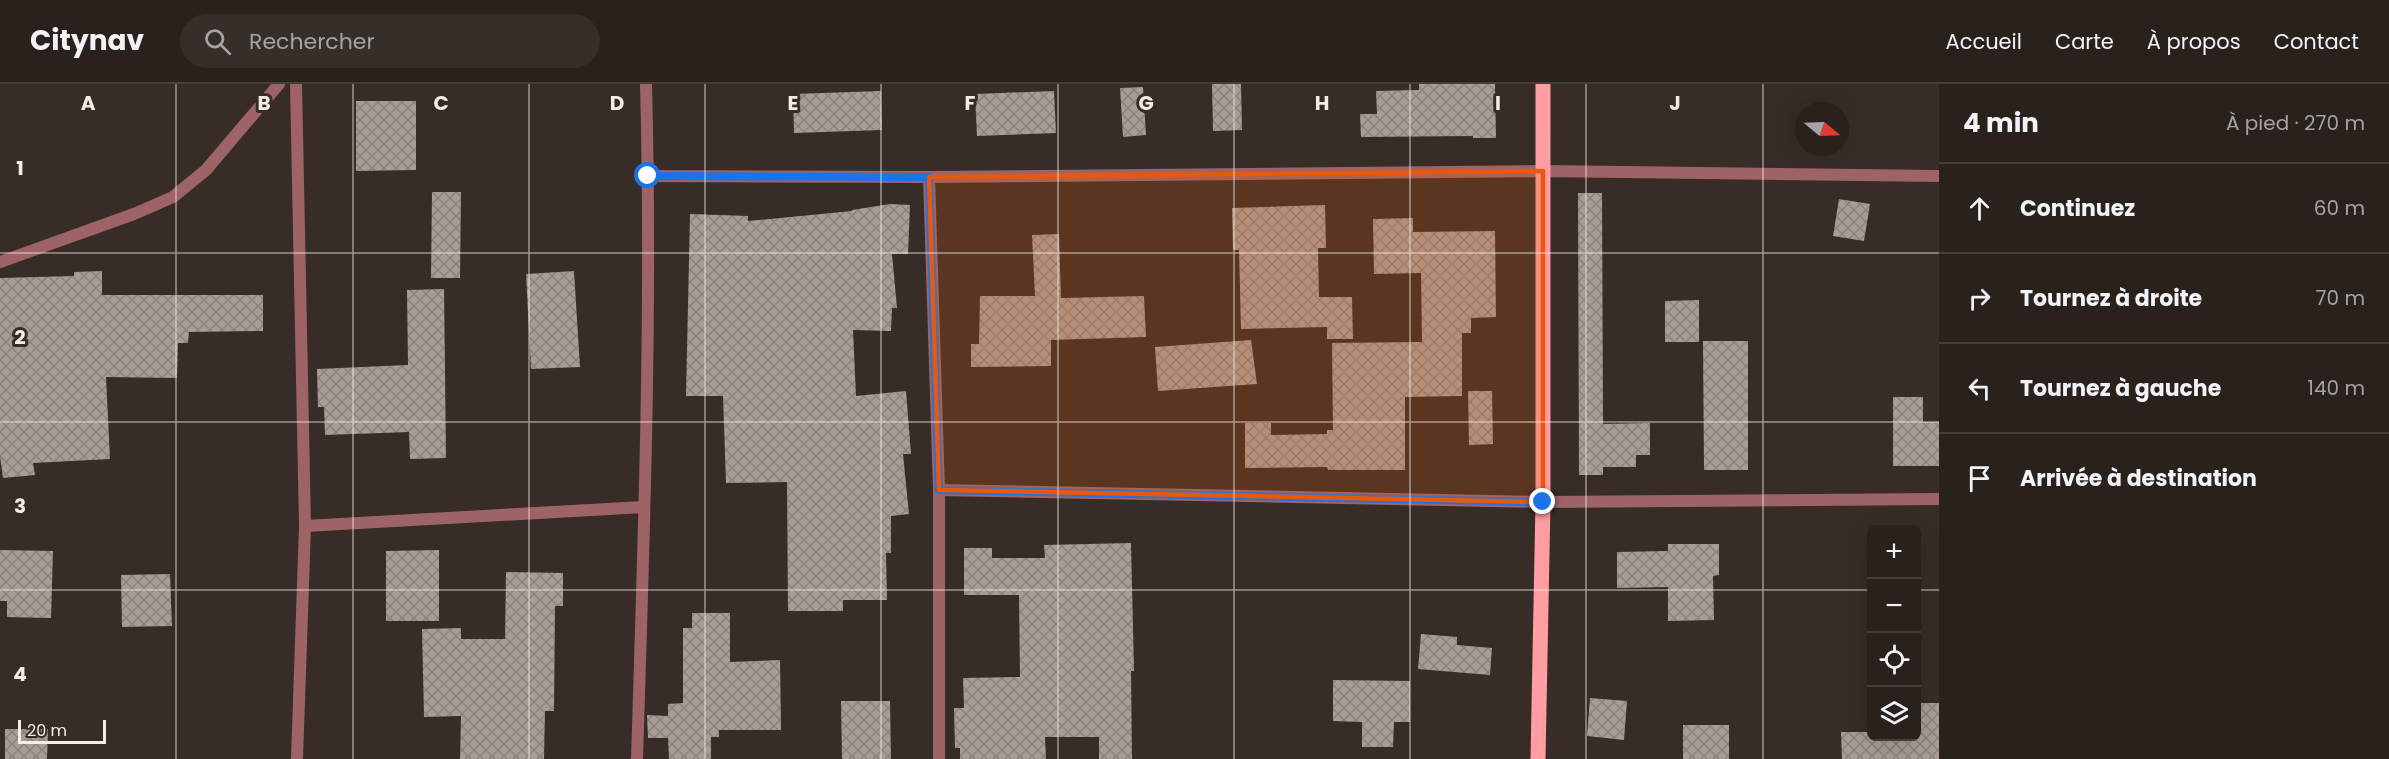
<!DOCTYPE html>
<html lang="fr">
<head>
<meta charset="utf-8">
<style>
  body { margin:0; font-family:Poppins,sans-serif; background:#352e29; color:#f1f3f6 }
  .controls { position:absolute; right:18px; bottom:18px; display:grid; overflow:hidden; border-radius:9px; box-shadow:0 6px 24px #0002 }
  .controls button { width:54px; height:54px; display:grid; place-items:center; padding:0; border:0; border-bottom:2px solid #453e3b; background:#29211c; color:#f1f3f6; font:30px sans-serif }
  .compass { position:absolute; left:1795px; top:18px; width:54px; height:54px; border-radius:50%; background:#29211c; box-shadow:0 6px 24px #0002; rotate:109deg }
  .scale { position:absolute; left:18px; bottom:15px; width:88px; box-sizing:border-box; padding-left:6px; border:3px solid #f3ece8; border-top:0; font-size:16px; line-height:21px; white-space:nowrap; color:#f3ece8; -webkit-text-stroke:4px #372c26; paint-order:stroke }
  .stop { position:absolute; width:18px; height:18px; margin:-14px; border:4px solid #1a73e8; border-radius:50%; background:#fff }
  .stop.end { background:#1a73e8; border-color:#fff; box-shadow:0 2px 6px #0008 }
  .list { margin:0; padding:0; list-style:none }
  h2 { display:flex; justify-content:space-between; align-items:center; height:78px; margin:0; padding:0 24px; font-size:26px }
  h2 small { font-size:20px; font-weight:400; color:#a5a3a3 }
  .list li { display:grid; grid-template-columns:39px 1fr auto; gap:18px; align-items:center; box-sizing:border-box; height:90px; padding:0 24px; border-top:2px solid #453e3b }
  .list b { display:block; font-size:22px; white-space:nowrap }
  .list em { font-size:20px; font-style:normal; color:#a5a3a3 }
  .icon { flex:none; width:33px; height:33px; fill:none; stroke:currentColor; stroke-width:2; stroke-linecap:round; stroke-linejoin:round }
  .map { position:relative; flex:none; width:1939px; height:675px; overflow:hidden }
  header { display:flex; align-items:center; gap:36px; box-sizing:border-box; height:84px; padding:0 30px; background:#29211c; border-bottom:2px solid #453e3b }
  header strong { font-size:28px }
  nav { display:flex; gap:33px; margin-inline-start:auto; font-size:21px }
  .search { width:420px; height:54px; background:#352e29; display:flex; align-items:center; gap:15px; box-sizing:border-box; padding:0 21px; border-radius:33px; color:#a5a3a3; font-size:22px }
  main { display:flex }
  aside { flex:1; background:#29211c }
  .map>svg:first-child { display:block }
</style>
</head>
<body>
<header>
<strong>Citynav</strong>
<div class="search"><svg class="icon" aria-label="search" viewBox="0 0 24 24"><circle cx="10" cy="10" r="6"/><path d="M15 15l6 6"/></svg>Rechercher</div>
<nav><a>Accueil</a><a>Carte</a><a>À propos</a><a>Contact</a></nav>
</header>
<main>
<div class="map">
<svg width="1939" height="675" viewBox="0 0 1939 675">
  <defs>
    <pattern id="building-cross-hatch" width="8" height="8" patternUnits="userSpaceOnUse" patternTransform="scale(1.5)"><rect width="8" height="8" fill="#a99c95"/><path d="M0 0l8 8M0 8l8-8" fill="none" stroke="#8c827d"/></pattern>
  </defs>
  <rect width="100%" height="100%" fill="#372c26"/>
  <g fill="url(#building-cross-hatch)">
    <polygon points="1212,0 1241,0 1242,46 1213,47"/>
    <polygon points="1419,0 1495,0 1496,54 1473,54 1473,52 1361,53 1360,30 1377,30 1376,7 1419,6"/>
    <polygon points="1143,3 1146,51 1123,53 1120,4"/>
    <polygon points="881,7 882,46 794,49 793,10"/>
    <polygon points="1054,7 1056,49 977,52 975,10"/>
    <polygon points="356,17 416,17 416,86 356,87"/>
    <polygon points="432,108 461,108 460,194 431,194"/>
    <polygon points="1578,109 1602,109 1603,340 1650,339 1650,371 1636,371 1636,383 1603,383 1603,391 1579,391"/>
    <polygon points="1839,115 1870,120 1864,157 1833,152"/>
    <polygon points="890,120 910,121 908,170 892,170 897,224 892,224 891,247 853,246 856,312 906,307 911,370 903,370 909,430 891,432 891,469 886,469 887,516 843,516 843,527 788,527 787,398 726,399 723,312 686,312 690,130 748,132 748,137 852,127 852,126"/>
    <polygon points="1325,121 1326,164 1318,164 1319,213 1352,213 1353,255 1327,255 1327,243 1241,245 1239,166 1233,166 1232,124"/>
    <polygon points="1413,134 1413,148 1495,147 1496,233 1471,234 1471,249 1462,249 1462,312 1405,313 1405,386 1328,386 1327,383 1245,384 1245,339 1271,339 1271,351 1327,350 1327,346 1333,346 1332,259 1422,258 1421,189 1374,190 1373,135"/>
    <polygon points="1059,150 1061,214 1144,212 1146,253 1051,256 1051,282 971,283 971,260 979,260 980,212 1035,212 1032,151"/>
    <polygon points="102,187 102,211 263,211 263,247 189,248 188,259 178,259 177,294 106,293 110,375 33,379 35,391 3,394 0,372 0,194 74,192 74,188"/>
    <polygon points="574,187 580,283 531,285 526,190"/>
    <polygon points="444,205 446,374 410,375 409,348 325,351 324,323 318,323 317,285 408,281 407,206"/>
    <polygon points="1699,216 1699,258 1665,258 1665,217"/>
    <polygon points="1251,256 1257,300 1158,307 1155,263"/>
    <polygon points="1703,257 1748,257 1748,386 1704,386"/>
    <polygon points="1468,307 1492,307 1493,360 1469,361"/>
    <polygon points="1893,313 1923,313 1923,338 1939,338 1939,382 1893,382"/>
    <polygon points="1131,459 1134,587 1131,587 1132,675 1099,675 1099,653 1045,653 1046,675 960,675 960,664 955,664 954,624 964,624 963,594 1020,593 1019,511 964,511 964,464 992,464 992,474 1045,474 1044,461"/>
    <polygon points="1668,460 1719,460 1719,491 1713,492 1714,536 1668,537 1668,503 1617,504 1617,468 1668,467"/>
    <polygon points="0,466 53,467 51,534 7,533 7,517 0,517"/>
    <polygon points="439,466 439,537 386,537 386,467"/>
    <polygon points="506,488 563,489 563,522 555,522 554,627 545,627 544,675 460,675 461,632 424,633 422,545 461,544 461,555 505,555"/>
    <polygon points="170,490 172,542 122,543 121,491"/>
    <polygon points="692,529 730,529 730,578 780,576 781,646 719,646 719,653 711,653 711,675 669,675 668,654 648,654 647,631 668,632 668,620 683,619 683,544 692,544"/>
    <polygon points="1421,550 1457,553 1457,561 1492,564 1490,591 1418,585"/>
    <polygon points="1333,596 1410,597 1410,638 1394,638 1393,663 1362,663 1362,638 1333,637"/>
    <polygon points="1590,614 1627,617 1624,656 1587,652"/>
    <polygon points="841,617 890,617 891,675 842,675"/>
    <polygon points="1917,619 1939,619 1939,675 1842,675 1841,648 1872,648 1872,652 1917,652"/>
    <rect x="1683" y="641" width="46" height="34"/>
    <polygon points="5,645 48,645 47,675 5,675"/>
  </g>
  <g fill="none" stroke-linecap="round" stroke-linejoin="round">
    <g stroke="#9e6366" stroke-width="12">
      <polyline points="296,0 305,442 297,675"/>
      <polyline points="648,92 929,93 1543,87 1939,92"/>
      <polyline points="929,93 939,406 939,675"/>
      <polyline points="0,178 134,130 173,113 206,86 279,0"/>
      <polyline points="939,406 1543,418 1939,415"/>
      <polyline points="305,442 644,423"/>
      <path d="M637 675C644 450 652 225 646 0"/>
    </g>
    <polyline stroke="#ff9da3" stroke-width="15" points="1538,675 1543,418 1543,0"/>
  </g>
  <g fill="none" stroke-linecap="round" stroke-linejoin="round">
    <polyline stroke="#1a73e8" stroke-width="8" points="648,92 929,93 939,406 1543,418"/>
  </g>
  <path fill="#e8590c" fill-opacity="0.2" stroke="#e8590c" stroke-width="4.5" stroke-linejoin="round" d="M1543 87V418L939 406 929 93Z"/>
  <path fill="none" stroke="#f3ece8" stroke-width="1.5" stroke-opacity="0.55" d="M176 0V675M353 0V675M529 0V675M705 0V675M881 0V675M1058 0V675M1234 0V675M1410 0V675M1586 0V675M1763 0V675M0 169H1939M0 338H1939M0 506H1872M1916 506H1939"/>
  <g font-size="20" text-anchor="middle" font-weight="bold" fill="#f3ece8" stroke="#372c26" stroke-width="6" stroke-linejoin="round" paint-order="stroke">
    <text x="88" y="26">A</text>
    <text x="264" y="26">B</text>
    <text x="441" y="26">C</text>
    <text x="617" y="26">D</text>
    <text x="793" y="26">E</text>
    <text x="970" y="26">F</text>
    <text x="1146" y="26">G</text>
    <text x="1322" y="26">H</text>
    <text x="1498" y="26">I</text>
    <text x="1675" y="26">J</text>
    <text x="20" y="91">1</text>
    <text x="20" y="260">2</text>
    <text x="20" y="429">3</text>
    <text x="20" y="597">4</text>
  </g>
</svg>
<div class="controls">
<button>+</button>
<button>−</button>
<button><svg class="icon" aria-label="locate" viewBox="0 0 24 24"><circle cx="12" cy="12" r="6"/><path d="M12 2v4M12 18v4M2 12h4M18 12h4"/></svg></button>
<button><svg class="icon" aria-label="layers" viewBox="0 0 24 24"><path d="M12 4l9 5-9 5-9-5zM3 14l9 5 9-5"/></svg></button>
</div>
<svg class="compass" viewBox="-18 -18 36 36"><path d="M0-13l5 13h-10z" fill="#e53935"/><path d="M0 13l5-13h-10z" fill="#a5a3a3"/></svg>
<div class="scale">20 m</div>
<div class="stop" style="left:648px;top:92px"></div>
<div class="stop end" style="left:1543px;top:418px"></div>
</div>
<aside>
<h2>4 min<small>À pied · 270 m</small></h2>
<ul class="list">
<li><svg class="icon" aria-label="ahead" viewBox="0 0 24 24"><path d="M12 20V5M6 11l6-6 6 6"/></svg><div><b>Continuez</b></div><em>60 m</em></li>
<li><svg class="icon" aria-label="right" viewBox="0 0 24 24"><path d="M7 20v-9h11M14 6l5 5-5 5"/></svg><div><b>Tournez à droite</b></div><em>70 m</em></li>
<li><svg class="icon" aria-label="left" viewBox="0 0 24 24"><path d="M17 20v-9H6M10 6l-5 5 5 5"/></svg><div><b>Tournez à gauche</b></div><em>140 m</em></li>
<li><svg class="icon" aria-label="arrive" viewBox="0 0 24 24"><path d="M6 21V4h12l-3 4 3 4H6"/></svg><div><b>Arrivée à destination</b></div></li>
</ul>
</aside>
</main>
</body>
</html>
